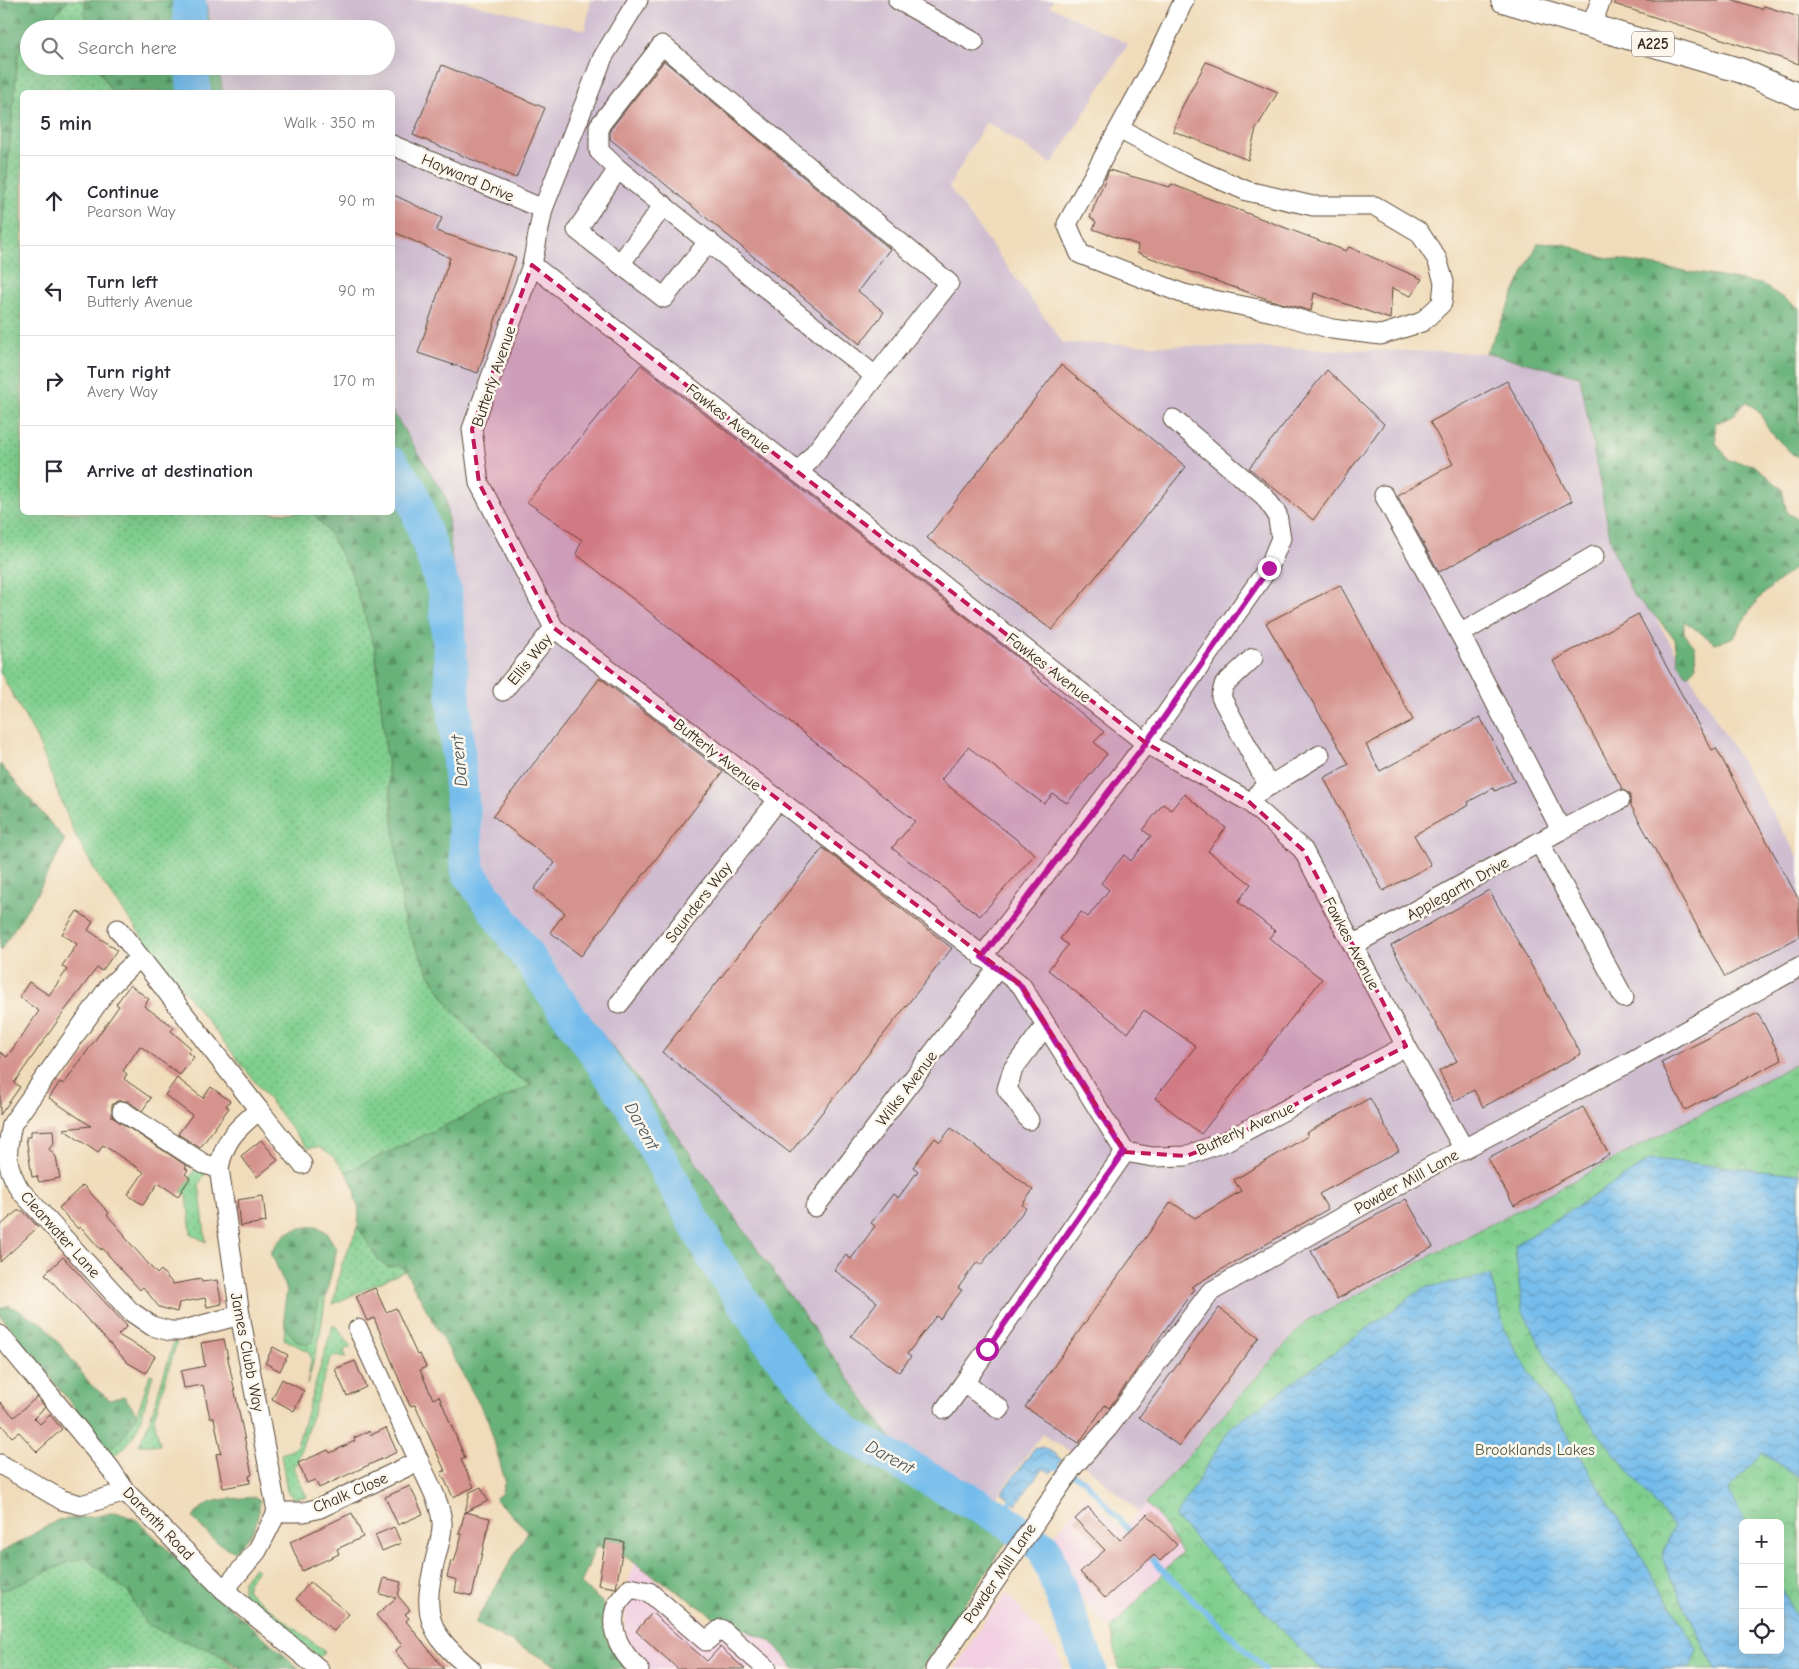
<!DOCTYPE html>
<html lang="en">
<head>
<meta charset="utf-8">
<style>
  body { margin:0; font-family:"Comic Neue",sans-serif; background:#f2f2f3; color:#2b2b33 }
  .controls { position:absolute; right:15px; bottom:15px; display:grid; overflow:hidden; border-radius:8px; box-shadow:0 5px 20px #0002 }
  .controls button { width:45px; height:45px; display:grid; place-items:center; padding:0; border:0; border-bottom:1px solid #e1e1e2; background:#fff; color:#2b2b33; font:25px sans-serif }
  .stop { position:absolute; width:15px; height:15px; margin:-11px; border:4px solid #b5179e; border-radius:50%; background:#fff }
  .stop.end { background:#b5179e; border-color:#fff; box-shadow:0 1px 5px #0008 }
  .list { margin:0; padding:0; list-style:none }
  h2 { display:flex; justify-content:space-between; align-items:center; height:65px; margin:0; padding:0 20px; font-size:21px }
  h2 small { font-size:16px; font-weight:400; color:#7c7c81 }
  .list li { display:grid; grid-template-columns:32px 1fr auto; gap:15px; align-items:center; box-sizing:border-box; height:90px; padding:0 20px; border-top:1px solid #e1e1e2 }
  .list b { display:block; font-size:19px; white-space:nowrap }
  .list p { margin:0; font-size:16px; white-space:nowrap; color:#7c7c81 }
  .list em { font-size:16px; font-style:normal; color:#7c7c81 }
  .icon { flex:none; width:28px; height:28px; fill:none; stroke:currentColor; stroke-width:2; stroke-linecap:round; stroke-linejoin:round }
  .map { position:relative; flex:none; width:1799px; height:1669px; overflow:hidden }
  .search { position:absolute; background:#fff; box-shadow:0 5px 20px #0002; left:20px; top:20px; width:375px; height:55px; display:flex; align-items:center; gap:12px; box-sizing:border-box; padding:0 18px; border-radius:28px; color:#7c7c81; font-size:19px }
  .panel { position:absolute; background:#fff; box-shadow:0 5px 20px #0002; left:20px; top:90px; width:375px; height:425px; border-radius:8px }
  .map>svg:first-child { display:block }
</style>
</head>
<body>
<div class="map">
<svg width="1799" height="1669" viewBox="0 0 1799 1669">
  <defs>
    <pattern id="grass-dots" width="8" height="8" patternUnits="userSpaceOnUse" patternTransform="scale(1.25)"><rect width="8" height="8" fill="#80cf8f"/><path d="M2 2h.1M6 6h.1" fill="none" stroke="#6aa874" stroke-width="1.8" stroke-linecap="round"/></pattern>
    <pattern id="forest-firs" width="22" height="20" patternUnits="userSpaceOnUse" patternTransform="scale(1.25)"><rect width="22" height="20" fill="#68b27a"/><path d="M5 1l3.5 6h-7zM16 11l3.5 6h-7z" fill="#579163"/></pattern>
    <pattern id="park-crowns" width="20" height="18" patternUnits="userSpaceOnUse" patternTransform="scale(1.25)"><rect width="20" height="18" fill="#80cf8f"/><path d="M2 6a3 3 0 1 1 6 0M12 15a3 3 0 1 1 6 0" fill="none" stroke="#6aa874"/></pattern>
    <pattern id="water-waves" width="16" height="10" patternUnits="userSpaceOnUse" patternTransform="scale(1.25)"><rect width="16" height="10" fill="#73bcec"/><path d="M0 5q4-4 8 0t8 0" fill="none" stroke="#6099bf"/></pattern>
  </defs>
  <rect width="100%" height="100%" fill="#fbf7ec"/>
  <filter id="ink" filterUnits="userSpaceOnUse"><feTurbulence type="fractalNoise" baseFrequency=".02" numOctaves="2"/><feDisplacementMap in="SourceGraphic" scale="10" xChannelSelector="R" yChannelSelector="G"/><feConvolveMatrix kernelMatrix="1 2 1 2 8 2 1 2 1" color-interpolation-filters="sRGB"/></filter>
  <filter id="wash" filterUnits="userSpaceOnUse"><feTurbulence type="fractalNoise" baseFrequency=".0096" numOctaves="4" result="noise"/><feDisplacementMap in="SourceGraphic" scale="20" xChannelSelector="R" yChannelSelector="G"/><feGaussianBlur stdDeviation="1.12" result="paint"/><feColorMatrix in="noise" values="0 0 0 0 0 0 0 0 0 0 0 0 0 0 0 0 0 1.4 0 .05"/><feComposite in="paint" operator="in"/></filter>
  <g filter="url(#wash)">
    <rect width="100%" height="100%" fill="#f0dbba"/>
    <g fill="#f2cfe2">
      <polygon points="1086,1496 1122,1530 1146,1504 1155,1512 1182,1552 1111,1629 1072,1589 1051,1540"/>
      <polygon points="635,1562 710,1626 737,1622 776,1646 796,1669 648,1669 625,1640 625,1602 631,1572"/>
      <polygon points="1007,1593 1058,1653 1064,1669 955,1669 987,1617"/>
    </g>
    <polygon fill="#cfbdd0" points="205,0 456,0 585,30 591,0 1053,0 1050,6 1128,44 1052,164 986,122 949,187 1063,343 1486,353 1580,376 1614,549 1799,858 1799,1062 1305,1322 1139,1512 1071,1452 1042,1434 994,1500 895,1444 633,1073 551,970 480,861 446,498 393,412 392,92 223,92 218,66 386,66 386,29 211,29"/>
    <g fill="url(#grass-dots)" stroke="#5e7c56">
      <polygon points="68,0 85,0 85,29 41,29"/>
      <path d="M29 41V66H97L112 92H22V512L313 513 330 534 351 573 375 648 404 922 428 972 451 1008 502 1066 531 1085 346 1172C335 1160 326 1143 308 1148L302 1142 148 945 96 873 72 828 37 739 0 672V253L18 53Z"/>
      <polygon points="197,1167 206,1173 199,1184 206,1242 191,1234 187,1195 181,1191"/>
      <polygon points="358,1227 380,1262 400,1265 405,1271 333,1304 341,1266"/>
      <polygon points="326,1295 319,1341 307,1385 311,1360 309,1352 284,1339 285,1327 297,1341 313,1339 318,1301"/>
      <polygon points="333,1325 338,1328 351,1347 344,1350 346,1357 335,1356 330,1359 297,1463 293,1467 307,1497 295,1498 287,1492 281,1454 292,1450 297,1445"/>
      <polygon points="174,1341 177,1342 154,1418 160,1445 139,1445 149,1422"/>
      <path d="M150 1374 153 1375C145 1400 140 1446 111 1456L100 1441 138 1411Z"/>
      <polygon points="83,1547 237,1669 0,1669 0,1586"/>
      <polygon points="253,1568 258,1570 248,1582 246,1590 325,1652 319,1658 243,1594 243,1581"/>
    </g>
    <g fill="url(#forest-firs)" stroke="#526e4c">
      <polygon points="0,0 68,0 41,29 29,29 29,41 18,53 0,253"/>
      <polygon points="85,0 205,0 211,29 85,29"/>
      <polygon points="97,66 218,66 223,92 112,92"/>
      <path d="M1538 243 1565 244 1592 255 1761 284 1799 308V457L1792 454 1770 432 1758 410 1745 402 1732 417 1715 423 1716 443 1729 460 1754 465 1782 489 1787 513 1799 520V565C1765 591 1754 599 1734 638L1715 643 1684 621V633L1695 647 1696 666 1687 676 1678 662 1675 639 1653 614 1633 595 1612 548 1580 376 1486 353C1505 317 1519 279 1538 243Z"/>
      <polygon points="393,412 446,498 480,862 551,970 633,1073 895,1444 994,1500 1010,1537 921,1669 795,1669 772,1642 713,1616 620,1553 596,1546 581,1584 602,1602 606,1618 607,1640 625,1669 564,1669 475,1623 528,1531 495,1499 501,1494 505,1481 488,1420 405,1271 400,1265 390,1267 380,1262 358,1227 359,1210 355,1198 356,1192 346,1172 531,1085 503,1066 451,1008 428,972 404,922 375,648 351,573 330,534 313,513 392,512"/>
      <polygon points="0,764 65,840 38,892 0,951"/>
      <path d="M317 1226 326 1232 337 1249 326 1295 318 1301 313 1339 308 1345 297 1341 285 1327 284 1309 287 1290 271 1253C283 1231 293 1228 317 1226Z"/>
      <path d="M9 1305 45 1325 91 1385 110 1400 124 1396 137 1414C129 1428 123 1441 109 1449L101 1441 0 1315V1309Z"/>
      <path d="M255 1497 260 1500C258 1525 254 1534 234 1551 216 1545 206 1532 193 1518 207 1495 230 1500 255 1497Z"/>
      <polygon points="116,1512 137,1520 207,1587 300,1669 241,1669 216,1652 175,1638 145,1623 129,1593 85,1558 69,1562 7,1589 0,1590 0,1553 58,1520 98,1516"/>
    </g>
    <path fill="url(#park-crowns)" stroke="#5e7c56" fill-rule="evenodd" d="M1799 1062V1669H1119L1111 1629 1182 1552 1155 1512 1146 1504 1305 1322ZM1743 1523H1780V1650H1743Z"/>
    <g fill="url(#water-waves)" stroke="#577385">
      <polygon points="1652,1159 1799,1174 1799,1477 1762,1453 1728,1489 1746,1523 1743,1523 1743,1650 1780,1650 1780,1587 1799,1622 1799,1669 1714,1669 1662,1558 1673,1526 1564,1391 1522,1310 1515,1245"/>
      <polygon points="1490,1275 1506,1333 1697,1649 1690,1669 1320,1669 1175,1518 1230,1428 1423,1288"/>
      <polygon points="1042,1447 1052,1452 1062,1460 1051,1473 1044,1469 1041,1470 1016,1505 1002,1492 1034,1449"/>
    </g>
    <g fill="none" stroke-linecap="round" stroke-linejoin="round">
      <g stroke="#73bcec" stroke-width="5.5">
        <polyline points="1050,1464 1084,1480 1133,1535"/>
        <polyline points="999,1517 1014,1496"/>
        <polyline points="1147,1552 1161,1569 1265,1669"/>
      </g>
      <g stroke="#73bcec" stroke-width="34">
        <polyline points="189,0 190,29"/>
        <polyline points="192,66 194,92"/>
        <polyline points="392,464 411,491 445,593 468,872 629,1101 714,1258 774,1348 846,1433 999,1517 1044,1548 1090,1669"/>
      </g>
    </g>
    <g id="blocks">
      <g fill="#d5938e">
        <polygon points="1615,0 1734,0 1762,9 1764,6 1799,17 1799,64 1614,4"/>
        <polygon points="664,61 890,249 858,291 884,312 860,344 610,139 610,130"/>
        <polygon points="1206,62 1278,92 1256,129 1248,160 1173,131 1182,107"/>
        <polygon points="442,65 545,108 516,178 413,135"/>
        <polygon points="1109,170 1170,187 1171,184 1346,251 1349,247 1422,279 1411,296 1392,288 1390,319 1314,293 1311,311 1267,299 1137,253 1138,245 1093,229 1096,222 1090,217"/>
        <polygon points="392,194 442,218 436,231 516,257 478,373 418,353 450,258 392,231"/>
        <polygon points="641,365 1031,668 1029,670 1104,732 1094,742 1107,754 1067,803 1053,794 1044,804 968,747 941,780 1035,854 980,916 892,848 915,821 576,554 582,540 527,502"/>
        <polygon points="1061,365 1186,467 1052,630 927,538"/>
        <polygon points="1327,370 1384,424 1313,520 1249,468"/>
        <polygon points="1507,381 1572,501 1439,572 1397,495 1453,464 1430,422"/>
        <polygon points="1340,585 1413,720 1366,745 1380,771 1480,717 1515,781 1495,791 1493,788 1481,795 1468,802 1469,805 1414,835 1431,865 1383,891 1324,778 1349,764 1266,623"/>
        <polygon points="1638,614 1712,750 1716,748 1799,900 1799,937 1725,977 1630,804 1630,794 1623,790 1553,661"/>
        <polygon points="600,678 723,772 581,956 550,932 565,913 534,889 555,863 493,816"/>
        <polygon points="1184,794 1226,828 1208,851 1251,884 1238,902 1275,931 1269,938 1322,979 1201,1134 1155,1098 1196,1046 1144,1010 1128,1033 1048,970 1068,945 1060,939 1081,912 1088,917 1109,890 1101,883 1124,855 1131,861 1151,836 1143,830 1163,804 1171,810"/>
        <polygon points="823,848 952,948 790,1153 662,1052"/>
        <polygon points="1489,890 1581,1054 1483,1107 1474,1090 1454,1101 1439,1071 1457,1061 1391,946"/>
        <polygon points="77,911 93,922 88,930 117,950 102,971 97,968 66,1009 14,1083 20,1087 0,1115 0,1052 7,1057 39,1011 19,997 29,982 49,995 67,970 62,966 77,944 62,934"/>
        <polygon points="130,985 149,999 144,1006 174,1027 171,1031 191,1048 188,1053 194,1057 180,1075 140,1046 123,1071 127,1074 124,1079 151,1098 142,1111 128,1101 117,1101 112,1105 112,1117 187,1166 185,1168 188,1170 185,1174 190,1178 178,1196 158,1183 143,1205 128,1195 144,1172 103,1145 98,1153 63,1129 91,1126 49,1098 60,1082 64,1084 119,1006 116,1004"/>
        <polygon points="1758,1013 1782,1060 1685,1110 1661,1062"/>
        <polygon points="177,1078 203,1098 211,1087 230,1101 226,1106 229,1108 200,1148 178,1134 192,1115 165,1095"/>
        <polygon points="1370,1098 1399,1151 1319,1194 1328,1209 1191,1287 1194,1289 1130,1379 1109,1408 1105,1405 1079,1443 1025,1407 1171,1202 1195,1218 1241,1191 1234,1180 1308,1136 1306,1133"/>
        <polygon points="1583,1107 1609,1155 1514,1206 1488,1158"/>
        <polygon points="951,1128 1033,1190 1022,1205 1026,1208 981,1265 977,1262 958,1288 962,1290 940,1319 936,1316 907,1354 911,1357 899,1372 851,1336 877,1302 834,1270 846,1255 851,1259 875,1226 871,1223 893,1194 898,1198 918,1171 913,1167 935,1138 940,1142"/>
        <polygon points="53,1130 54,1143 49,1149 56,1157 60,1178 39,1182 37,1176 32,1177 26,1137 31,1137 31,1131"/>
        <polygon points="261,1140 278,1160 257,1177 241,1156"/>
        <polygon points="83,1185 109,1213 107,1215 125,1235 124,1236 157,1274 161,1270 173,1284 201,1279 202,1282 217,1280 222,1304 207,1307 205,1298 179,1303 177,1312 159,1307 143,1287 140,1290 102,1248 101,1250 81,1227 78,1229 59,1208"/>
        <polygon points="263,1196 266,1222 240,1226 237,1200"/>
        <polygon points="1406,1199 1433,1247 1337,1299 1311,1251"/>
        <polygon points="17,1211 23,1211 38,1227 0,1262 0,1226"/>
        <polygon points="63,1257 127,1326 118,1335 155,1356 146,1373 128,1363 45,1274"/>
        <polygon points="375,1288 386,1312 396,1308 417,1355 420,1354 426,1367 420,1370 433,1399 439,1396 465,1458 461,1460 474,1487 453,1497 441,1472 445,1471 415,1405 410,1406 374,1318 367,1321 356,1296"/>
        <polygon points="1219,1308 1259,1337 1179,1446 1139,1417"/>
        <polygon points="224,1339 252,1475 249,1476 250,1483 223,1488 216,1454 221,1453 214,1418 210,1418 203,1385 184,1388 181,1371 205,1366 201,1343"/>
        <polygon points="273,1347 288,1355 280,1371 265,1363"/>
        <polygon points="355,1361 366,1387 347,1396 335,1369"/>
        <polygon points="282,1379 304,1391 294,1411 272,1399"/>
        <polygon points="37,1397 45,1407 34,1418 40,1424 50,1415 62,1429 37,1452 19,1432 12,1437 0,1423 0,1402 14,1417"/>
        <polygon points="386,1428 397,1452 319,1488 315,1480 307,1483 298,1463 328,1450 330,1453 355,1441 354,1438 369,1431 371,1435"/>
        <polygon points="410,1486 423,1514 398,1525 385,1497"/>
        <polygon points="481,1487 488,1501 465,1512 470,1492"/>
        <polygon points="1088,1507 1120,1540 1147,1514 1177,1545 1160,1561 1154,1555 1105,1598 1080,1572 1105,1550 1075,1519"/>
        <polygon points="465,1512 490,1518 472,1596 455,1592 457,1580 447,1577 451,1561 454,1562 462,1535 459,1534"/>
        <polygon points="352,1513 363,1537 337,1549 339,1554 302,1571 290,1542"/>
        <polygon points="394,1527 401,1543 382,1551 375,1535"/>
        <polygon points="606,1539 624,1542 616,1588 598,1585"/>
        <polygon points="384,1578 401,1582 398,1596 410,1610 405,1614 409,1618 406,1621 444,1669 410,1669 395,1651 402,1645 376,1615 396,1598 380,1594"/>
        <polygon points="310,1582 349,1614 334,1631 296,1599"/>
        <polygon points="652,1613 707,1661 720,1647 745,1669 678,1669 636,1631"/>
      </g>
    </g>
  </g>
  <g filter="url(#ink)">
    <use href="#blocks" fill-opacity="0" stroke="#564535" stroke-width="1"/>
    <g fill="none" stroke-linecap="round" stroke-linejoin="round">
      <defs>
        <g id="minor">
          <polyline points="638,0 603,57 543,209 532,265 472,429 479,483 554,628 1021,985 1125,1152 1153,1157 1186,1156 1226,1141 1406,1046"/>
          <polyline points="898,0 974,42"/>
          <polyline points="1591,26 1601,0"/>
          <polyline points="1119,129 1189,166 1247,191 1313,206 1375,206 1419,232 1437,259 1444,282 1442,303 1422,322 1381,335 1332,329 1273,312 1184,294 1080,254 1067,224 1151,70 1184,0"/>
          <polyline points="392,145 543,209"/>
          <polyline points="618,169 577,230 664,298 709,241"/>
          <polyline points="620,264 664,205"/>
          <polyline points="532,265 1146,743 1248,801 1303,850 1406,1046 1464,1149"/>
          <polyline points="799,473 949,283 662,45 599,126 599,151 618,169 875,376"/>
          <polyline points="1384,495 1460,634"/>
          <polyline points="1253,658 1224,685 1221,697 1268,785"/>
          <polyline points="503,691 554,628"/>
          <polyline points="1259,792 1320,755"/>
          <polyline points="1561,830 1620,800"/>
          <polyline points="1539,842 1624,998"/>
          <path d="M118 929 259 1110C237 1129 225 1138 219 1168L240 1315 277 1512 257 1551 224 1590"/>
          <polyline points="1353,945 1561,830 1460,634 1594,556"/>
          <path d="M140 957 109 987 12 1124C6 1153 4 1163 20 1190L130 1311 152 1326 170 1331H180L240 1315"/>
          <polyline points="982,957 1146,743 1269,567 1281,538 1277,514 1264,496 1173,419"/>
          <polyline points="619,1004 778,800"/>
          <polyline points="259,1110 302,1164"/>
          <polyline points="122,1111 204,1164 219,1168"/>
          <polyline points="1029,1120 1007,1089 1013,1069 1046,1025"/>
          <polyline points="815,1207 997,969"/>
          <polyline points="358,1329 419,1461"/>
          <polyline points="0,1335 110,1468 126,1492 224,1590 319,1669"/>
          <polyline points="945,1409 964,1383"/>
          <polyline points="1000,1409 964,1383 1125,1152"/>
          <polyline points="0,1464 62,1500 81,1505 126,1492"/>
          <path d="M277 1512H304L320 1508 419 1461C427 1480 440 1501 442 1522 443 1534 438 1548 435 1560 422 1614 427 1633 471 1669"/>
          <path d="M639 1669C621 1653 608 1630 616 1607 618 1600 626 1594 630 1588L649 1592 706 1641 721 1629 767 1669"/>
          <polyline points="935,1669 1073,1467 1108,1428 1210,1292 1433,1165 1630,1062 1799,967"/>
        </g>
        <polyline id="major" points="1503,0 1742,71 1799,96"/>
      </defs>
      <use href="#minor" stroke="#564535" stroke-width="21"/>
      <use href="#major" stroke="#564535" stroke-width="26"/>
      <use href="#minor" stroke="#fff" stroke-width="19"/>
      <use href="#major" stroke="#fff" stroke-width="24"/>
    </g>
  </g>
  <g fill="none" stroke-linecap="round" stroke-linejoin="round" filter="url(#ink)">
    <polyline stroke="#b5179e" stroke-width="6" points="987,1349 1124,1152 1020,985 982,957 1146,743 1269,568"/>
  </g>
  <path fill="#c2185b" fill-opacity="0.2" stroke="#c2185b" stroke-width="4" stroke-dasharray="10 6" stroke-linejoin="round" d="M532 265 1146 743 1248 801 1303 850 1406 1046 1226 1141 1186 1156 1125 1152 1021 985 554 628 479 483 472 429Z"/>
  <g text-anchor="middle" stroke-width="5" stroke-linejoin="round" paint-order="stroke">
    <rect fill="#fbf7ec" stroke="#75685c" stroke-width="1" x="1632" y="31.5" width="42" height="25" rx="4"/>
    <g font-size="15" font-weight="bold" fill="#3b2a1e">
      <text x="1653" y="49">A225</text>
    </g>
    <g font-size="16" fill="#3b2a1e" stroke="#fbf7ec">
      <text transform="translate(468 177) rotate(23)" y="6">Hayward Drive</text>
      <text transform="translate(493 376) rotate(-71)" y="6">Butterly Avenue</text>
      <text transform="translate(729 418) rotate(38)" y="6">Fawkes Avenue</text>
      <text transform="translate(529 659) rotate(-51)" y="6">Ellis Way</text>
      <text transform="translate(1049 667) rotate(38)" y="6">Fawkes Avenue</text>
      <text transform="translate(718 754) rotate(38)" y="6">Butterly Avenue</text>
      <text transform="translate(1457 888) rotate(-29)" y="6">Applegarth Drive</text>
      <text transform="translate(698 902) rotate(-52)" y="6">Saunders Way</text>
      <text transform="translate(1352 943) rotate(62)" y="6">Fawkes Avenue</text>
      <text transform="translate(906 1088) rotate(-53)" y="6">Wilks Avenue</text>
      <text transform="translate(1245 1128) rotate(-25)" y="6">Butterly Avenue</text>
      <text transform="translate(1406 1181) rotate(-29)" y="6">Powder Mill Lane</text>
      <text transform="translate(61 1234) rotate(48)" y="6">Clearwater Lane</text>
      <text transform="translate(248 1352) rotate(79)" y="6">James Clubb Way</text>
      <text transform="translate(350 1492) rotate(-23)" y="6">Chalk Close</text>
      <text transform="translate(159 1523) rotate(46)" y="6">Darenth Road</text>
      <text transform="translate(999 1573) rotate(-56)" y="6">Powder Mill Lane</text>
    </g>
    <g font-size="16" fill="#505c40" stroke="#fbf7ec">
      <text x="1535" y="1455">Brooklands Lakes</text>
    </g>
    <g font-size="18" font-style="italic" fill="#4c565c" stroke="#fbf7ec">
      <text transform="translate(459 761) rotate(-95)" y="6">Darent</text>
      <text transform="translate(642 1126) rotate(61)" y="6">Darent</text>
      <text transform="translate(890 1457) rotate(29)" y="6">Darent</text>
    </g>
  </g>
</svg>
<div class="controls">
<button>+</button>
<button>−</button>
<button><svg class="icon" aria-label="locate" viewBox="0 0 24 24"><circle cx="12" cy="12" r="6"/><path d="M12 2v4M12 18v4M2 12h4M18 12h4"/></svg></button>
</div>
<div class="stop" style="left:987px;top:1349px"></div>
<div class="stop end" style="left:1269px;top:568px"></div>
<div class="search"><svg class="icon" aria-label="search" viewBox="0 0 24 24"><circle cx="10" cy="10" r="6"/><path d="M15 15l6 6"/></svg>Search here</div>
<section class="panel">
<h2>5 min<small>Walk · 350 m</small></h2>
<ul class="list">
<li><svg class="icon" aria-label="ahead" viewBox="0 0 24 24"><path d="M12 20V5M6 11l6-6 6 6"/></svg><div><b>Continue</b><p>Pearson Way</p></div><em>90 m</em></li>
<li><svg class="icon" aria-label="left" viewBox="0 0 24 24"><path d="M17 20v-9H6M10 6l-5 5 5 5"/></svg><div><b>Turn left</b><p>Butterly Avenue</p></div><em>90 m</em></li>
<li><svg class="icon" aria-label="right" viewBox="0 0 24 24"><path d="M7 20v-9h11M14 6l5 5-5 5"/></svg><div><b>Turn right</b><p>Avery Way</p></div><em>170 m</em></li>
<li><svg class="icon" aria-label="arrive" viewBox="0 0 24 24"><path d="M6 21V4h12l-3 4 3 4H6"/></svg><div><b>Arrive at destination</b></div></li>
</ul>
</section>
</div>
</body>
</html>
